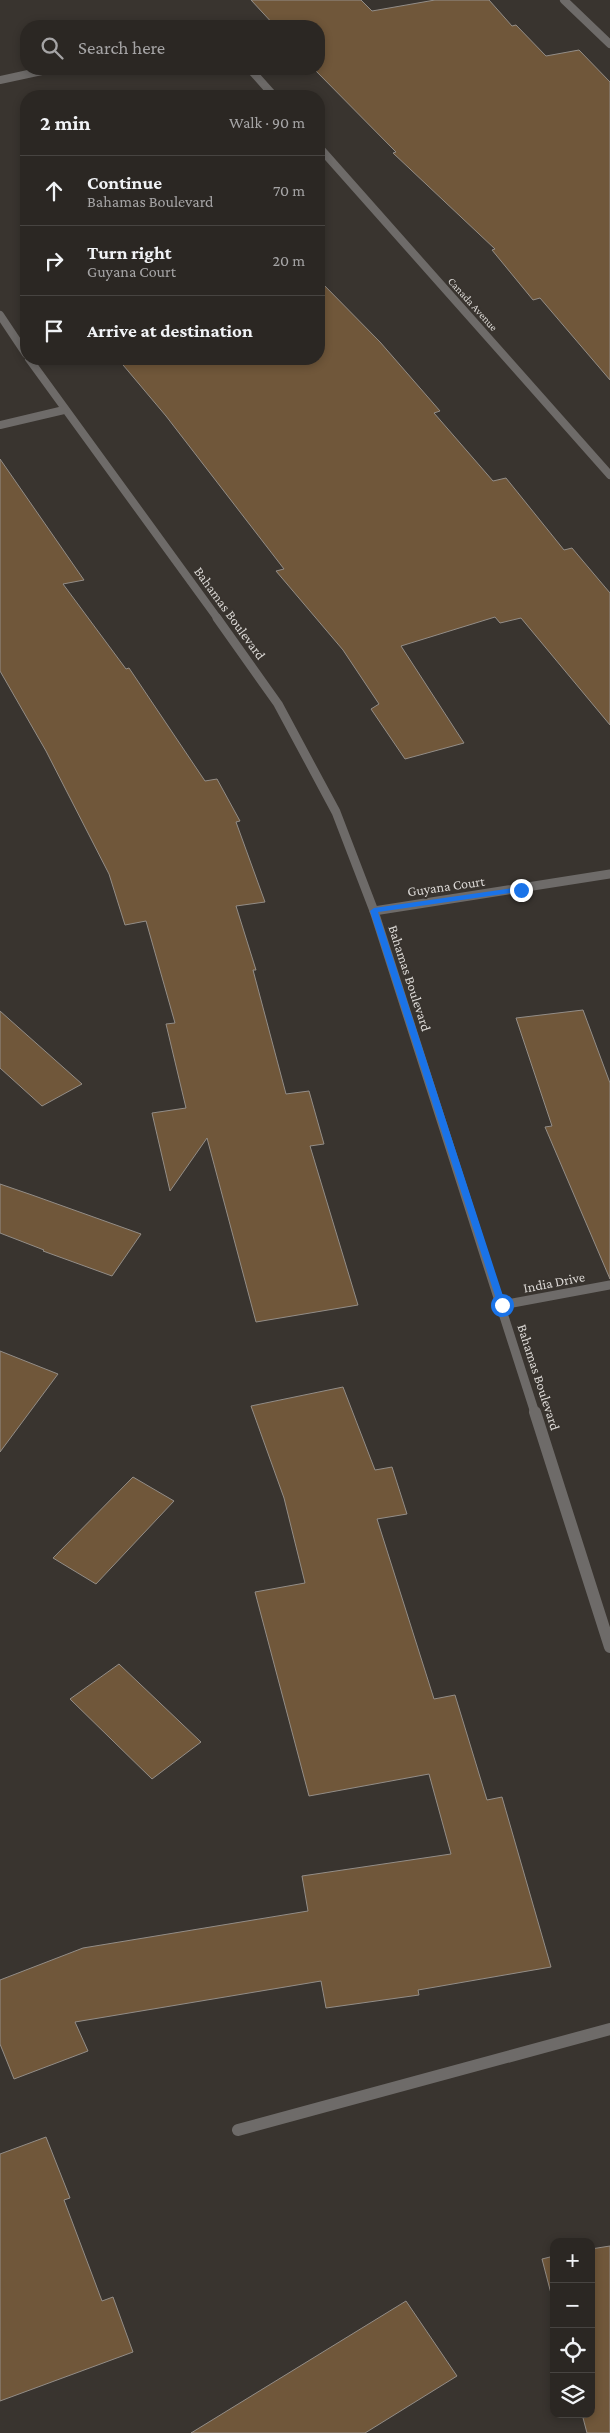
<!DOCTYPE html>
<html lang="en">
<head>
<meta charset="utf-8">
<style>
  body { margin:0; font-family:"Crimson Pro",serif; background:#373330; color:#f1f3f6 }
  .controls { position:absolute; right:15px; bottom:15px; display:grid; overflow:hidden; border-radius:10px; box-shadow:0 2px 8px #0003 }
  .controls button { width:45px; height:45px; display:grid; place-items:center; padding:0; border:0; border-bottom:1px solid #474441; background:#2b2723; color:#f1f3f6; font:25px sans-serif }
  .stop { position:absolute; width:15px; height:15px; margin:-11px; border:4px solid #1a73e8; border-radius:50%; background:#fff }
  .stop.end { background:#1a73e8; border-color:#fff; box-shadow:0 1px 5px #0008 }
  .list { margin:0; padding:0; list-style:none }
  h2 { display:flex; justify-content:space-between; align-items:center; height:65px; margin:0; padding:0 20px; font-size:21px }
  h2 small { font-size:16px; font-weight:400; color:#a6a5a6 }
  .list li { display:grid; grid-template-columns:32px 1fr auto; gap:15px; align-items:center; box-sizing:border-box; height:70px; padding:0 20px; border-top:1px solid #474441 }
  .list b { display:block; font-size:19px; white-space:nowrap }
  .list p { margin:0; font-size:16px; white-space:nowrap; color:#a6a5a6 }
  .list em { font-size:16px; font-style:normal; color:#a6a5a6 }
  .icon { flex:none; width:28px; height:28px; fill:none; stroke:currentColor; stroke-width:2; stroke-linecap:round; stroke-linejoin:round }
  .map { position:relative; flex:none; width:610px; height:2433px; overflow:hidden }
  .search { position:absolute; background:#2b2723; box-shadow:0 2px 8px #0003; left:20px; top:20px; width:305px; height:55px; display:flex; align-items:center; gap:12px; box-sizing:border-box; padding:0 18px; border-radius:20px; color:#a6a5a6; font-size:19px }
  .panel { position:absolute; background:#2b2723; box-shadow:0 2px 8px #0003; left:20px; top:90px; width:305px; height:275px; border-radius:20px }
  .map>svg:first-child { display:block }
</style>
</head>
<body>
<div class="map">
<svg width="610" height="2433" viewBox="0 0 610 2433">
  <rect width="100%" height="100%" fill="#39342f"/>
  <g fill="#70573a" stroke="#938d87">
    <polygon points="251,0 361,0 372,11 435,0 489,0 512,26 516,25 546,56 579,50 610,82 610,380 540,298 533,300 492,250 495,249 393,153 396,152 314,69 319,69 319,26 275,26"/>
    <polygon points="319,280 380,342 440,411 434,413 493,481 506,478 564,550 572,548 610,593 610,725 521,618 500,623 495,617 401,646 464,743 405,759 371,709 379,704 343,650 276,571 284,569 166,416 118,359 319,359"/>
    <polygon points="0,459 84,580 63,584 126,669 129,668 205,781 217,779 240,821 236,822 265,902 236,906 256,970 253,970 286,1094 309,1091 324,1144 310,1146 358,1305 256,1322 207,1138 170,1191 152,1113 186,1108 166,1024 175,1023 146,921 125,925 109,874 46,751 0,671"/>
    <polygon points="583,1010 610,1083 610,1279 545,1127 552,1126 516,1018"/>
    <polygon points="0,1011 82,1084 42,1106 0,1068"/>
    <polygon points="0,1184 32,1195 141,1234 112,1276 43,1251 44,1250 0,1233"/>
    <polygon points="0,1351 58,1374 0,1452"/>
    <polygon points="343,1387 375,1470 392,1467 407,1514 377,1519 434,1699 455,1695 487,1800 502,1797 551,1967 418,1990 419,1995 326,2008 321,1981 75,2022 88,2051 14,2079 0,2044 0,1980 83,1948 308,1911 302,1876 451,1854 429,1774 309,1796 255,1592 305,1583 284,1498 251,1406"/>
    <polygon points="133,1477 174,1501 96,1584 53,1558"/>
    <polygon points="119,1664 201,1742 152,1779 70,1699"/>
    <polygon points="46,2137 70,2198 64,2200 102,2301 113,2297 133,2352 0,2401 0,2154"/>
    <polygon points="610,2246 610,2433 587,2433 582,2414 591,2414 591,2249"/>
    <polygon points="554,2256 554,2305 542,2259"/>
    <polygon points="406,2301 457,2376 365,2433 191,2433"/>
  </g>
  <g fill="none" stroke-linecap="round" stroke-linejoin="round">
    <g stroke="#6e6b69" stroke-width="8">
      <polyline points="564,0 610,44"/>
      <polyline points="250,69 274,96"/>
      <polyline points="0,80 51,69"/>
      <polyline points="319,147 610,475"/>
      <polyline points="0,315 26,354"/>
      <polyline points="29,359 218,619"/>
      <polyline points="0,425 64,410"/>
    </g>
    <g stroke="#6e6b69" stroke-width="9">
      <polyline points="217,618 278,704 336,812 374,911 535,1413"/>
      <polyline points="374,911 610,874"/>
      <polyline points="502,1305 610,1285"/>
    </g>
    <g stroke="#6e6b69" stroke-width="12">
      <polyline points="535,1412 610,1647"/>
      <polyline points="238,2130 610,2029"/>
    </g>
  </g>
  <polygon fill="#1a73e8" points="521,887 524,888 524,891 378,912 506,1305 502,1308 498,1305 370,911 374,908"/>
  <g text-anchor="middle" stroke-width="4" stroke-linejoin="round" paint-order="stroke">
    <g font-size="11" fill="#dbd8d5" stroke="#39342f">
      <text transform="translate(473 304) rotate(48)" y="4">Canada Avenue</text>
    </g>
    <g font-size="14" fill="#dbd8d5" stroke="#39342f">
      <text transform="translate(230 613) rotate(54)" y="5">Bahamas Boulevard</text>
      <text transform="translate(446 886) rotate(-8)" y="5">Guyana Court</text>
      <text transform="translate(410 978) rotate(72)" y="5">Bahamas Boulevard</text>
      <text transform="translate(554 1282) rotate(-11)" y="5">India Drive</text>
      <text transform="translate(539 1377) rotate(72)" y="5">Bahamas Boulevard</text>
    </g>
  </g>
</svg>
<div class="controls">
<button>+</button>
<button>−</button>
<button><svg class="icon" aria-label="locate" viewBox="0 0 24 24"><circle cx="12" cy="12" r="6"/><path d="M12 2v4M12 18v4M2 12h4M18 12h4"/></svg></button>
<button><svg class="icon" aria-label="layers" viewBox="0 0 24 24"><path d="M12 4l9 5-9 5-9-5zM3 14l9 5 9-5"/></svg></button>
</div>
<div class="stop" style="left:502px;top:1305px"></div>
<div class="stop end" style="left:521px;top:890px"></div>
<div class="search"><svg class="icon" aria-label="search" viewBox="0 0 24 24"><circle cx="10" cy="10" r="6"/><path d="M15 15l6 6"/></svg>Search here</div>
<section class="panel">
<h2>2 min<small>Walk · 90 m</small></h2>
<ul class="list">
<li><svg class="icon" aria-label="ahead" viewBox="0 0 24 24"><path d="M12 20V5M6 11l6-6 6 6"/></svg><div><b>Continue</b><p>Bahamas Boulevard</p></div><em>70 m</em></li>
<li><svg class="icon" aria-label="right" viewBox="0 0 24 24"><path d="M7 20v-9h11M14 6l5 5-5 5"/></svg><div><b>Turn right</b><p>Guyana Court</p></div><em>20 m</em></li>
<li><svg class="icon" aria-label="arrive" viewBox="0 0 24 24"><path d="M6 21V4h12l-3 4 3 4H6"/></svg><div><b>Arrive at destination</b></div></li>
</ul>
</section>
</div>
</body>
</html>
